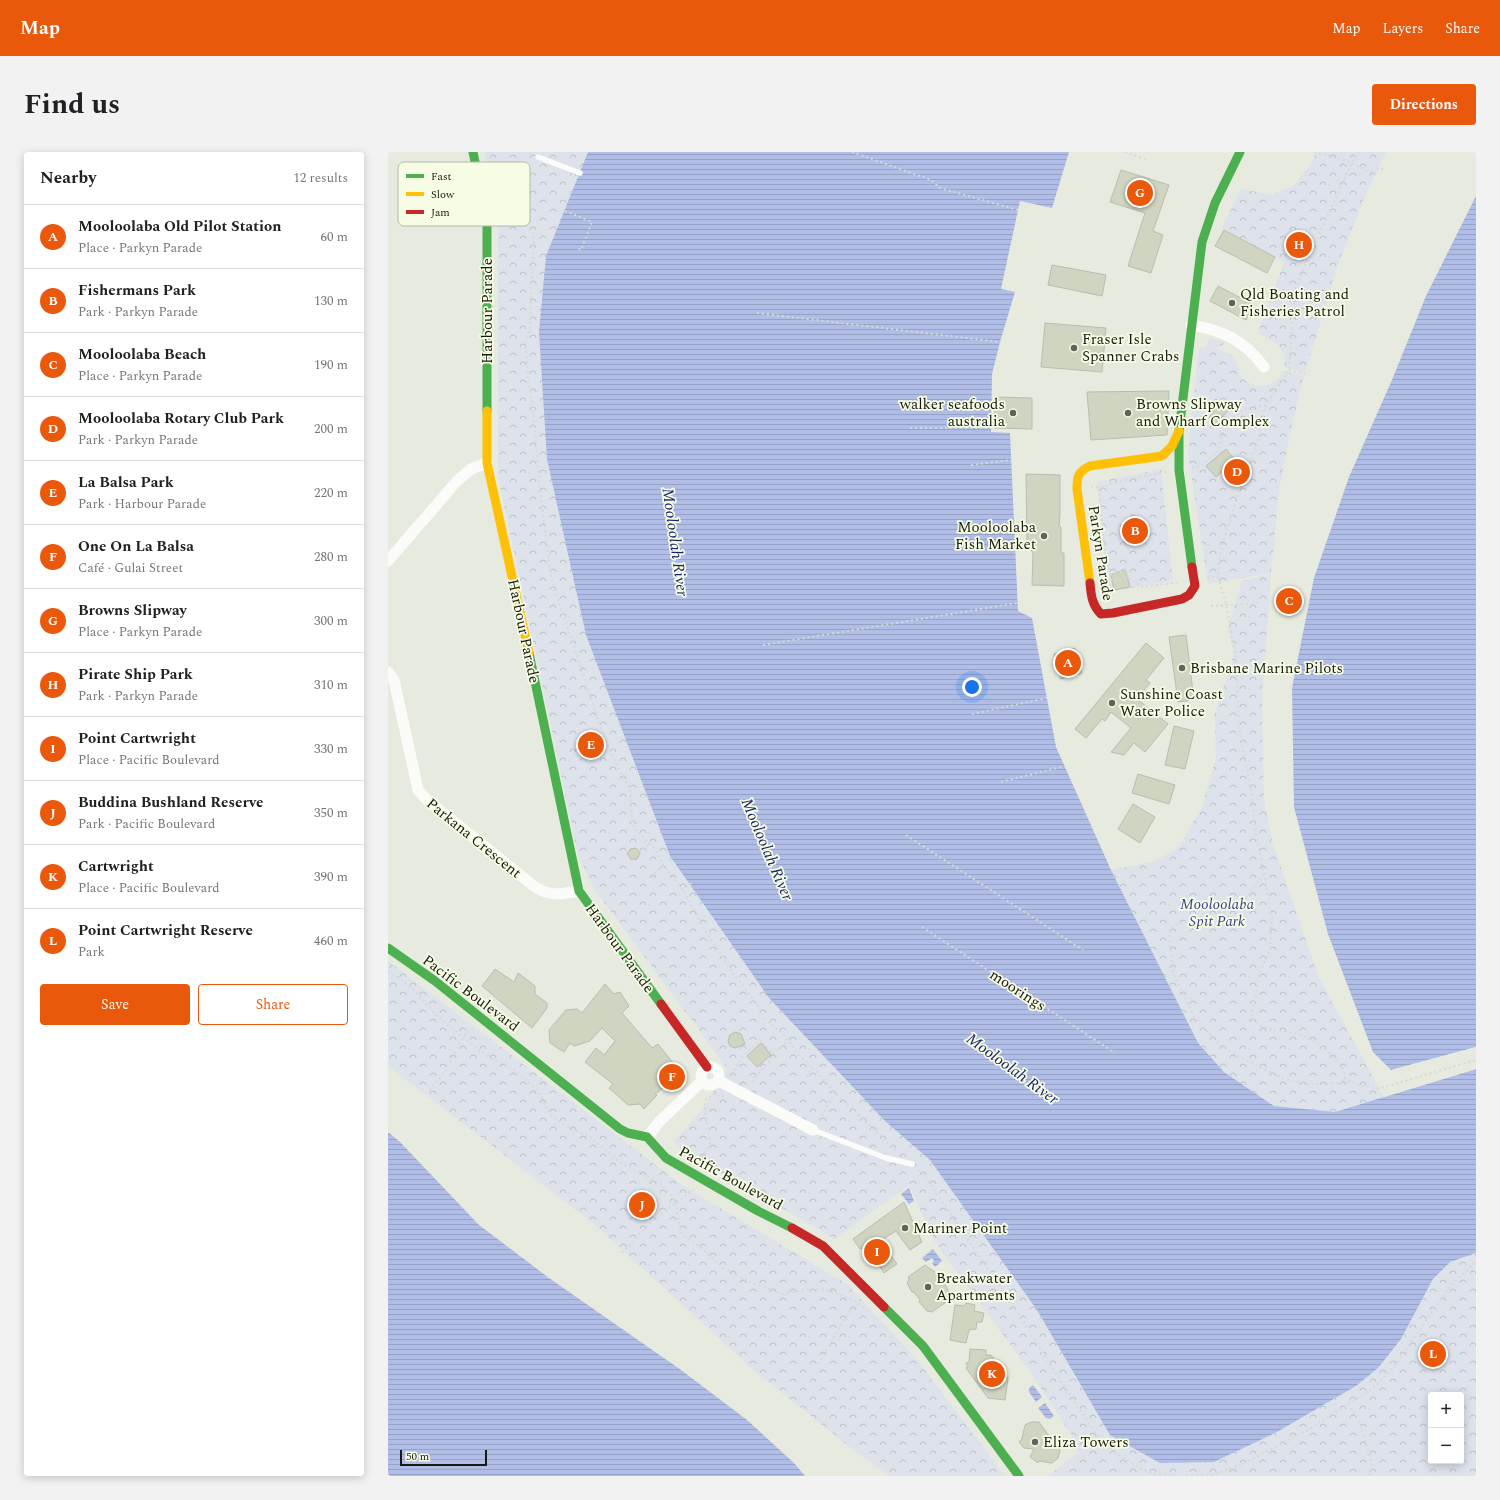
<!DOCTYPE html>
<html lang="en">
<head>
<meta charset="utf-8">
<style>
  body { margin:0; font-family:Spectral,serif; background:#f2f2f2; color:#202124 }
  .controls { position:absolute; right:12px; bottom:12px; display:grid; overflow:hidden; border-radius:4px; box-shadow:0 2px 10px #0003 }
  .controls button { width:36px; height:36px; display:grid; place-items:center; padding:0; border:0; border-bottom:1px solid #e0e0e0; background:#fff; color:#202124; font:20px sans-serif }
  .scale { position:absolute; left:12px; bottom:10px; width:87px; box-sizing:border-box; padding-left:4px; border:2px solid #181a12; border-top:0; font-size:11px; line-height:14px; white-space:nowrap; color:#181a12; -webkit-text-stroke:3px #f7fde5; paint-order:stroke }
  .you { position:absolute; left:584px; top:535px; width:14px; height:14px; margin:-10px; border:3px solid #fff; border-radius:50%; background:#1a73e8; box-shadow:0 0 0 6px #1a73e833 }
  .badge { display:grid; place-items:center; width:26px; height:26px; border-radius:50%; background:#ea580c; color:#fff; font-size:13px; font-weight:700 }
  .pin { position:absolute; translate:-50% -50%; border:2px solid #fff; box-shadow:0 1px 4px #0006 }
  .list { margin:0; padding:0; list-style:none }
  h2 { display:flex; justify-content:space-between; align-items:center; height:52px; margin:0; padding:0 16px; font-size:17px }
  h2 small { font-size:13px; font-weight:400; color:#757577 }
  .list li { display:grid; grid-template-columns:26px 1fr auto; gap:12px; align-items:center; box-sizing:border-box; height:64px; padding:0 16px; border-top:1px solid #e0e0e0 }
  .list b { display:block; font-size:15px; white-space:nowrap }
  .list p { margin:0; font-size:13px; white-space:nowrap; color:#757577 }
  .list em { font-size:13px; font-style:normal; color:#757577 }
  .actions { display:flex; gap:8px; padding:12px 16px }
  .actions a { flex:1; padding:9px 0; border:1px solid #ea580c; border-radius:4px; text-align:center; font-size:14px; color:#ea580c }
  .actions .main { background:#ea580c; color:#fff }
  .map { position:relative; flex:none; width:1088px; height:1324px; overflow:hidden; border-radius:4px }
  header { display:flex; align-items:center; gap:24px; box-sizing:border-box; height:56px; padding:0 20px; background:#ea580c; color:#fff }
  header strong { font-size:19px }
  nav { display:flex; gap:22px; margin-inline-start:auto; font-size:14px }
  .intro { display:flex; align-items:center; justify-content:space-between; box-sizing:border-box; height:96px; padding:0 24px }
  h1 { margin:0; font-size:28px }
  .button { padding:10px 18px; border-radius:4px; background:#ea580c; color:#fff; font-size:14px; font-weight:700 }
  main { display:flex; gap:24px; padding:0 24px }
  aside { flex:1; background:#fff; border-radius:4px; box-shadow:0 2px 10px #0003 }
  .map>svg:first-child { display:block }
</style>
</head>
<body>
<header>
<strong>Map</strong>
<nav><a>Map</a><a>Layers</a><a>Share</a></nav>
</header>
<div class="intro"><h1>Find us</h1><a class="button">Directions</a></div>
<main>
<aside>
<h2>Nearby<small>12 results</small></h2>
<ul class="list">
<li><span class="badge">A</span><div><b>Mooloolaba Old Pilot Station</b><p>Place · Parkyn Parade</p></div><em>60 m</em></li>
<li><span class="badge">B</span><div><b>Fishermans Park</b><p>Park · Parkyn Parade</p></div><em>130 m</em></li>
<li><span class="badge">C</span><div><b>Mooloolaba Beach</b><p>Place · Parkyn Parade</p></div><em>190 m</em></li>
<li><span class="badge">D</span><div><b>Mooloolaba Rotary Club Park</b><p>Park · Parkyn Parade</p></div><em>200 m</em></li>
<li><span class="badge">E</span><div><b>La Balsa Park</b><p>Park · Harbour Parade</p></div><em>220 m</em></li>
<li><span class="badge">F</span><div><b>One On La Balsa</b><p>Café · Gulai Street</p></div><em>280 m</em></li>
<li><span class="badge">G</span><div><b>Browns Slipway</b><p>Place · Parkyn Parade</p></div><em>300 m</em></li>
<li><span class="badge">H</span><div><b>Pirate Ship Park</b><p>Park · Parkyn Parade</p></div><em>310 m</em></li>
<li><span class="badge">I</span><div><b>Point Cartwright</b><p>Place · Pacific Boulevard</p></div><em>330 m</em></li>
<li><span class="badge">J</span><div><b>Buddina Bushland Reserve</b><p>Park · Pacific Boulevard</p></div><em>350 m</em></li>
<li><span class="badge">K</span><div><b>Cartwright</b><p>Place · Pacific Boulevard</p></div><em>390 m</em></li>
<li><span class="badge">L</span><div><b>Point Cartwright Reserve</b><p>Park</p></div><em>460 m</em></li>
</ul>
<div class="actions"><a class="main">Save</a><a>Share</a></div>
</aside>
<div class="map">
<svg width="1088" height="1324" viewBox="0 0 1088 1324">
  <defs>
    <pattern id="park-crowns" width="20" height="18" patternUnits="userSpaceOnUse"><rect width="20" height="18" fill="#dde2eb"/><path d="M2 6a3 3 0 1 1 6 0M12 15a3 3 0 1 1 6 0" fill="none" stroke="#bdc1c8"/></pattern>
    <pattern id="water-rules" width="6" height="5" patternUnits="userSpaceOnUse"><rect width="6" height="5" fill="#b0bde7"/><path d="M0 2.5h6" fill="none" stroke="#97a2c5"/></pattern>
  </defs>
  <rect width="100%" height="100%" fill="#e7eade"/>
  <g fill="url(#park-crowns)" fill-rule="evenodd">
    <path d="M96 0H200L158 104 198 483 282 704 381 846 497 969 542 1008 649 1158 722 1283 826 1310 889 1280 968 1234 990 1216 1013 1187 1045 1127 1062 1110 1088 1101V1324H660L690 1301 683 1282 643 1221 548 1092 521 1033 447 1087 289 995 287 988 314 958 339 916 207 738 190 703 110 324V67ZM1043 1243H1073V1309H1043Z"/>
    <path d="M928 0H998L976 47 948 118 917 221 896 215C900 195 885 189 870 181L896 110 834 76 853 37 884 43 906 33 922 13Z"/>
    <path d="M824 186 838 191 828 196C834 199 843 202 847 207 851 212 850 220 854 225 865 238 888 237 895 219L916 224 904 273 891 338 883 421 820 432 800 302 811 196 818 195 821 187Z"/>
    <polygon points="773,317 785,428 721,440 709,330"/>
    <polygon points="883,422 874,547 876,646 885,693 931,826 996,945 947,960 886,954 836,920 810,891 723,718 767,709 790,696 814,655 828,606 827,561 846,502 840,475 854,429"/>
    <polygon points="0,809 294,1033 459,1132 530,1209 617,1324 502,1324 463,1296 363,1216 206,1072 0,914"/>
  </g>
  <g fill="url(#water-rules)">
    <polygon points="200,0 681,0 664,56 632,49 613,137 627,140 612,190 604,222 603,280 622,281 630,459 644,466 668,595 723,718 810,891 836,920 886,954 947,960 1088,917 1088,1101 1062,1110 1045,1127 1013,1187 990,1216 968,1234 889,1280 826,1310 772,1311 722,1283 649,1158 542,1008 497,969 381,846 282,704 198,483 159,307 151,180 158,104"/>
    <polygon points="1088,44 1088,895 1003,918 985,900 940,782 906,655 904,536 926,426 961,325 1004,228 1038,144"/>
    <polygon points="0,980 12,990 91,1073 161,1126 293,1218 359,1268 407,1312 417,1324 0,1324"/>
    <polygon points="521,1036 526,1049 521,1052 513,1042"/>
    <polygon points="545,1097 554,1109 547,1115 544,1111 546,1109 544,1106 538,1110 534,1106"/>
    <polygon points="645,1233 654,1245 648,1250 641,1240 641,1236"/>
    <polygon points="657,1251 666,1264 662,1267 658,1266 650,1256"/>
  </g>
  <g fill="#e7eade">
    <polygon points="1088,895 1088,897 1002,920 1003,918"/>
    <polygon points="1088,915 1088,917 996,945 997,942"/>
  </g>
  <g fill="#d0d5c1" stroke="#babcb3">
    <polygon points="733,18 781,33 765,79 775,83 763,121 740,114 757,61 722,50"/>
    <polygon points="836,78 887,105 879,121 827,94"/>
    <polygon points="664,113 718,123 714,144 660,133"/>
    <polygon points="830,134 866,153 858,168 822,149"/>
    <polygon points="657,171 718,176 714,220 653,215"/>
    <polygon points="781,239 779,283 703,288 699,240"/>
    <polygon points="607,245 644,246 644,277 606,276"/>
    <polygon points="828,247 833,253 838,248 844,255 827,272 821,265 826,260 820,253"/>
    <polygon points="838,297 847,308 828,325 818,314"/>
    <polygon points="638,322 672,323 672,362 671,374 673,375 673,401 676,401 676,434 644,433 645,401 639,392"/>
    <polygon points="737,417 742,435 726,438 723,423"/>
    <polygon points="798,483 806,548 790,550 781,485"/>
    <polygon points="758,491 776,506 758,528 762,531 749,547 780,572 757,600 746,591 736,603 723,600 743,576 723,560 717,569 714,567 698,586 687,577"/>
    <polygon points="687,496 694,521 673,527 666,502"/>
    <polygon points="786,574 806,579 797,617 777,613"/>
    <polygon points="750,622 787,633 781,652 744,641"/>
    <polygon points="745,652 767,665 752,691 730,677"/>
    <polygon points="248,696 252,701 249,707 243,707 239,702 242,697"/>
    <polygon points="107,817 126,830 130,821 147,834 147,842 159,851 159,856 144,876 94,834"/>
    <polygon points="217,832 226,842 232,840 241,854 234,861 264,896 270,892 292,920 284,925 286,928 267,942 269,943 256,957 252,952 240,953 221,936 225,932 197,910 208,896 216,903 227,889 214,876 202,889 186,894 182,891 176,900 162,891 161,878 178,858 189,857 194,861"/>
    <polygon points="347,880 353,882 357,892 347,896 342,894 340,889 342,883"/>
    <polygon points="373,891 383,903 369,915 359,904"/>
    <polygon points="516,1050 534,1090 522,1098 508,1079 492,1089 509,1112 496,1121 490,1112 488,1113 482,1104 480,1105 474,1096 472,1097 465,1087"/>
    <polygon points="537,1113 547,1120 554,1127 560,1138 561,1143 561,1148 544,1160 539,1159 531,1150 532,1148 526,1140 524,1140 519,1131 521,1128 520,1125"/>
    <polygon points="578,1151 587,1153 586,1159 596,1161 594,1170 589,1170 588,1177 581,1178 578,1191 562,1188 567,1153 576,1154"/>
    <polygon points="582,1197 598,1198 598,1203 603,1203 620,1226 617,1248 600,1246 578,1216 580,1215 578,1211 581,1210"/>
    <polygon points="643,1270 651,1270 664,1288 662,1291 671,1295 672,1299 670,1306 664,1311 651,1309 650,1311 642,1305 646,1297 636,1296 631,1290 634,1287 637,1273"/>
  </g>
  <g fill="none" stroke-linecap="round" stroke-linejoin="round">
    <g stroke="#d8d9d5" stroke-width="2" stroke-dasharray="2 3" stroke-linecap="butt">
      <polyline points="464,0 543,28 552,36 630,58"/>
      <polyline points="737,0 760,8"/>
      <polyline points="926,0 956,8 987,22 990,16 998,18"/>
      <polyline points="177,59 204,70 193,98 189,96"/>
      <polyline points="144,80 146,90 144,112 142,176 138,190 139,213 140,229 144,248 151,329 163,426 215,582 224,604 242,637 244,669 246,676 266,696 275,713 297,741 315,775 343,818 366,848 377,867 395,882 409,901 427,918 447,941 510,1000"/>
      <polyline points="369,161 612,190"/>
      <polyline points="901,218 921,223"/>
      <polyline points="522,276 603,276"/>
      <polyline points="583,313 623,308"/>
      <polyline points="804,316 813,314 831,298 835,275 849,262 864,254 877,254"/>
      <polyline points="778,320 737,328 711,336 716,392 724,429 740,426 754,435 793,430"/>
      <polyline points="703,334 711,336"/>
      <polyline points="722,423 738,417 740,426"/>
      <polyline points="819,426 830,424"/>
      <polyline points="823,454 873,451"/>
      <polyline points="375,493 629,451"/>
      <polyline points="584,562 659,546"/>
      <polyline points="613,630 677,614"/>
      <polyline points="518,683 695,798"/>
      <polyline points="250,699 262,692"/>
      <path d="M876 722 861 742 850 753 837 760 825 761 785 774 781 781 785 821 807 866 832 893 855 907 894 926 920 932 953 931 957 925C956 917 953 913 947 907 938 896 924 886 909 882 893 878 872 880 863 864L872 820 882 798 884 765 867 675 864 643 851 576 848 507 838 452 830 424 832 402 856 322 870 290 877 254 901 218 907 138 919 108 969 0"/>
      <polyline points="264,726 268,720 275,714"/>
      <polyline points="294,738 305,730"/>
      <polyline points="534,775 727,901"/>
      <polyline points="0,820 10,825 27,839 50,865 93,900 128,919 150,939 161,961 170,969 180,975 201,984 231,1010 272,1031 284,1044 288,1052 291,1071 294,1082 301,1088 311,1094 335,1116 364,1131 395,1142 425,1136 445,1140 467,1149 476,1156"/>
      <polyline points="344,923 354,905 372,888 385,902"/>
      <polyline points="419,925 424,914"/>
      <polyline points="955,928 989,937 1088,908"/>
      <polyline points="365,930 368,924 383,908 385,902 400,889"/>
      <polyline points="41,938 56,921 75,885 85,876"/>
      <polyline points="431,968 447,941"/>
      <polyline points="312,1010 322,991 316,953 317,948 326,942 334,945 335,943"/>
      <polyline points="530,1018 536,1023 631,1163 672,1228 713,1289 732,1304 752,1316 763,1321 787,1324"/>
      <polyline points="234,1101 261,1072 306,1037"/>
      <polyline points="430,1212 460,1162 471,1151"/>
      <polyline points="960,1252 971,1269 984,1312 981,1324"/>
      <polyline points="793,1324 824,1323 850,1314 915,1281 984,1237 1006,1215 1062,1134 1088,1110"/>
    </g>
    <g stroke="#fbfcfa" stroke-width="5.5">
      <polyline points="150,5 192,21"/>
      <polyline points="425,978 498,1006 524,1012"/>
    </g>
    <g stroke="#fbfcfa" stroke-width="11">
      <path d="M803 173C835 178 857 189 876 215"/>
      <polyline points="0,409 69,329 83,317 99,311"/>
      <path d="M0 520 6 528 30 638 38 647 147 735C164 745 172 742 191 739"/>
      <circle cx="322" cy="924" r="9"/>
      <polyline points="331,929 425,978"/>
      <polyline points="259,985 272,969 314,929"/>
    </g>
    <g stroke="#4caf50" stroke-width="9">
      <polyline points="85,0 99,69 99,259"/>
      <polyline points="804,415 791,318 791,279 814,90 827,51 852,0"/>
      <polyline points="141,501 191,739 273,852"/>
      <polyline points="0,796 47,829 232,977 240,981 259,985 278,1006 370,1059 404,1076"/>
      <polyline points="496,1155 535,1194 631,1324"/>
    </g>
    <g stroke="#ffc107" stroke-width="9">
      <polyline points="99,259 99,311 141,501"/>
      <path d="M702 431 689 337C689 324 690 320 702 314L774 304 784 294 791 279"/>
    </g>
    <g stroke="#c62828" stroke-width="9">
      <path d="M702 431C703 443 704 453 713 462L725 461 794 447 801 443 807 434 804 415"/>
      <polyline points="273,852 319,915"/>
      <polyline points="404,1076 435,1094 496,1155"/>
    </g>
  </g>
  <g fill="#606359" stroke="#f7fde5" stroke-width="1.5">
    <circle cx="844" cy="151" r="4"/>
    <circle cx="686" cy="196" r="4"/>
    <circle cx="625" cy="261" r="4"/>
    <circle cx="740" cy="261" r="4"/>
    <circle cx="656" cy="384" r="4"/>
    <circle cx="794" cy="516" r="4"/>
    <circle cx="724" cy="551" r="4"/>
    <circle cx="517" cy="1076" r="4"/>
    <circle cx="540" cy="1135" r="4"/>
    <circle cx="647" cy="1290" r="4"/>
  </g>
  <g text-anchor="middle" stroke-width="3.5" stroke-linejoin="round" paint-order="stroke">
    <g font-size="15" fill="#181a12" stroke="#f7fde5" text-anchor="start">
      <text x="852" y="147">Qld Boating and<tspan x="852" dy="17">Fisheries Patrol</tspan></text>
      <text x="694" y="192">Fraser Isle<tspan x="694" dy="17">Spanner Crabs</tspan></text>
      <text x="617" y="257" text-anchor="end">walker seafoods<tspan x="617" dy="17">australia</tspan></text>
      <text x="748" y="257">Browns Slipway<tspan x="748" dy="17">and Wharf Complex</tspan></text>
      <text x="648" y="380" text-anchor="end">Mooloolaba<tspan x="648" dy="17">Fish Market</tspan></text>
      <text x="802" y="521">Brisbane Marine Pilots</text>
      <text x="732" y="547">Sunshine Coast<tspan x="732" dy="17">Water Police</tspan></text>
      <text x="525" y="1081">Mariner Point</text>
      <text x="548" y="1131">Breakwater<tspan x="548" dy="17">Apartments</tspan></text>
      <text x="655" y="1295">Eliza Towers</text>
    </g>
    <g font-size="15" fill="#181a12" stroke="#f7fde5">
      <text transform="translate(99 159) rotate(-90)" y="5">Harbour Parade</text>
      <text transform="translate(713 401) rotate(81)" y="5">Parkyn Parade</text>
      <text transform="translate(136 479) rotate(78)" y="5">Harbour Parade</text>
      <text transform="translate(86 686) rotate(39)" y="5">Parkana Crescent</text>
      <text transform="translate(232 796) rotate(54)" y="5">Harbour Parade</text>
      <text transform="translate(630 838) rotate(33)" y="5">moorings</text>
      <text transform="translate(83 841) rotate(37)" y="5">Pacific Boulevard</text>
      <text transform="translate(343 1026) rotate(29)" y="5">Pacific Boulevard</text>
    </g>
    <g font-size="15" font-style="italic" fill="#35438e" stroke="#f7fde5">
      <text x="829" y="757">Mooloolaba<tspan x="829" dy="17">Spit Park</tspan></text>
    </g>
    <g font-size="16" font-style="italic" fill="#191f68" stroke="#f7fde5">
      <text transform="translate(288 390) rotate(82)" y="6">Mooloolah River</text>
      <text transform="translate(380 697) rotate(67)" y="6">Mooloolah River</text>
      <text transform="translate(625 916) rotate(36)" y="6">Mooloolah River</text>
    </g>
  </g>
  <rect x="10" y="10" width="132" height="64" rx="6" fill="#f7fde5" stroke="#b4b9a6" stroke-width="1"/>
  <rect x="18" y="22" width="18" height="4" fill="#4caf50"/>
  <rect x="18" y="40" width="18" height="4" fill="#ffc107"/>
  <rect x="18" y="58" width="18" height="4" fill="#c62828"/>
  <g font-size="11" fill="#181a12">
    <text x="43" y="28">Fast</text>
    <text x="43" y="46">Slow</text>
    <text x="43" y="64">Jam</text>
  </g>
</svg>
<div class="controls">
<button>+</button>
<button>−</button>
</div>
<div class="scale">50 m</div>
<div class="you"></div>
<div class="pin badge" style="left:680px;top:511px">A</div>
<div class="pin badge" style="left:747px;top:379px">B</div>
<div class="pin badge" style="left:901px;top:449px">C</div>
<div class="pin badge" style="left:849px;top:320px">D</div>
<div class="pin badge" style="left:203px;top:593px">E</div>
<div class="pin badge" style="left:284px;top:925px">F</div>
<div class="pin badge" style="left:752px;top:41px">G</div>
<div class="pin badge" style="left:911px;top:93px">H</div>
<div class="pin badge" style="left:489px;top:1100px">I</div>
<div class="pin badge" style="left:254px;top:1053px">J</div>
<div class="pin badge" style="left:604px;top:1222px">K</div>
<div class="pin badge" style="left:1045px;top:1202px">L</div>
</div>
</main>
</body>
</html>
